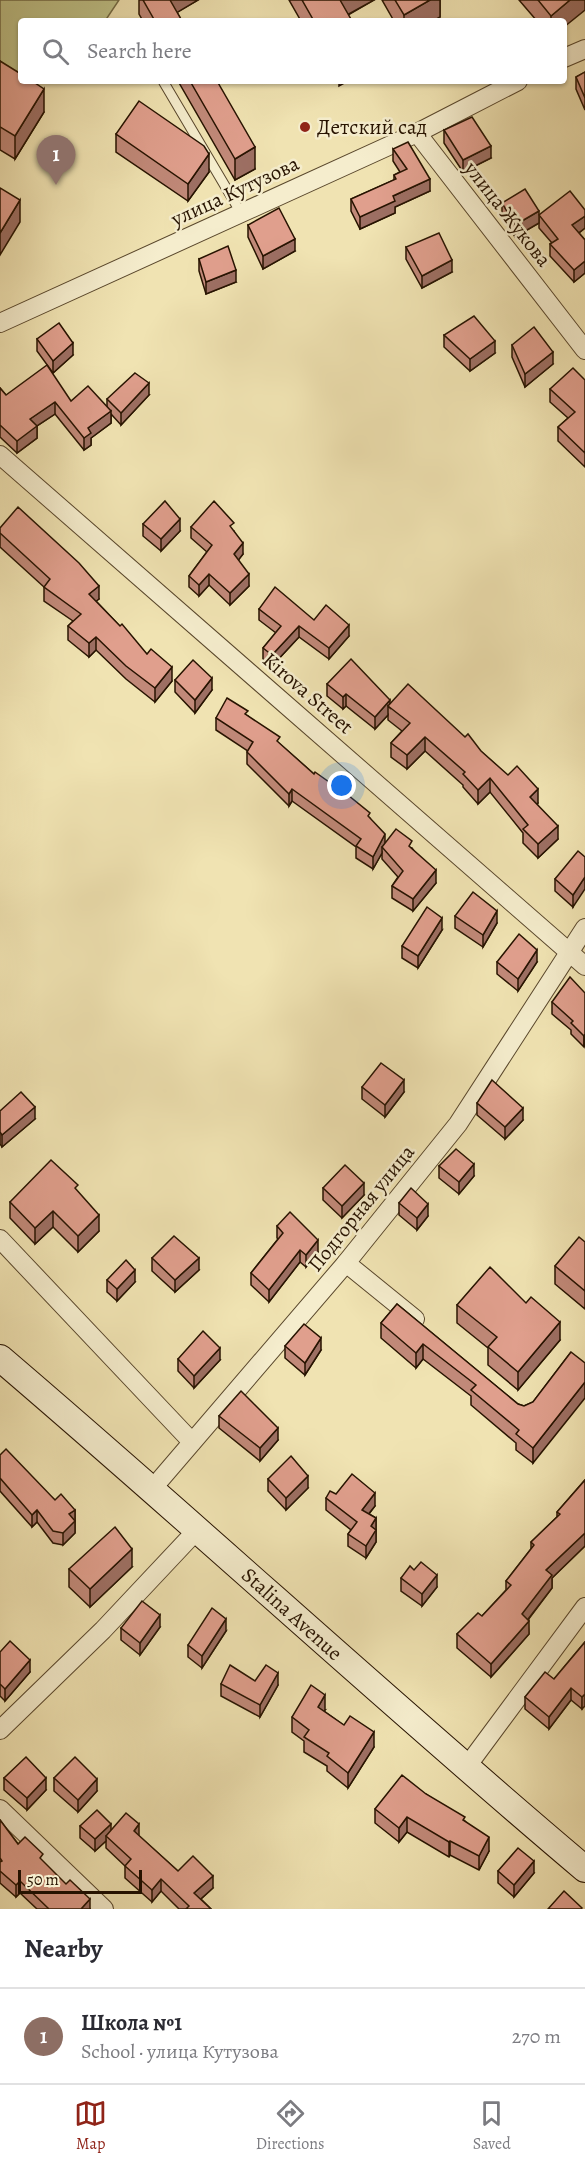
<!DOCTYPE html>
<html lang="en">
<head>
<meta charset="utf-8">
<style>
  body { margin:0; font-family:Alegreya,serif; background:#f7f7f7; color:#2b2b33 }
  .scale { position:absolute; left:18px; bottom:15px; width:124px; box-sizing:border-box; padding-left:6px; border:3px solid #271300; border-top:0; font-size:16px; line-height:21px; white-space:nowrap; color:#271300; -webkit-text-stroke:4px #f5edcd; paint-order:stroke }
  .you { position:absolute; left:342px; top:786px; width:21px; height:21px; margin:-15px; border:4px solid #fff; border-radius:50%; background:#1a73e8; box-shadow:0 0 0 9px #1a73e833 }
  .badge { display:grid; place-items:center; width:39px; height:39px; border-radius:50%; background:#8f2418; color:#fff; font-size:20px; font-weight:700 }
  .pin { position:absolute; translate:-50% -50px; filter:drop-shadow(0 2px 3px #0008) }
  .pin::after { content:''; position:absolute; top:32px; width:21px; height:18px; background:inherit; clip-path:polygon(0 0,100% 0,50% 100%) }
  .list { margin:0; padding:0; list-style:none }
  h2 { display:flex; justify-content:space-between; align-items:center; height:78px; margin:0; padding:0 24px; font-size:26px }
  h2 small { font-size:20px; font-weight:400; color:#7c7c81 }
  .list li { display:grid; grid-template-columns:39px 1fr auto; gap:18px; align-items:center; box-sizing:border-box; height:96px; padding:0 24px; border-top:2px solid #e1e1e2 }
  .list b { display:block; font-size:22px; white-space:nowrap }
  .list p { margin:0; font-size:20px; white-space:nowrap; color:#7c7c81 }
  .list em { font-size:20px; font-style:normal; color:#7c7c81 }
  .icon { flex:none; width:33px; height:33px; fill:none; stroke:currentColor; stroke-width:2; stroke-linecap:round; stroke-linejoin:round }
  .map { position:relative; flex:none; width:585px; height:1909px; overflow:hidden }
  .search { position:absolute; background:#fff; box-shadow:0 2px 4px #0004; left:18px; right:18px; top:18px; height:66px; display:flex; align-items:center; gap:15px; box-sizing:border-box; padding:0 21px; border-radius:6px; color:#7c7c81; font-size:22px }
  .sheet { height:174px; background:#fff }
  nav { display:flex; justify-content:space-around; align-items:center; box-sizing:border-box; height:84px; border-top:2px solid #e1e1e2; background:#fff; font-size:16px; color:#7c7c81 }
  nav a { display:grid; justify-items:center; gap:3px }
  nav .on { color:#8f2418 }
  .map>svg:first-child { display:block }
</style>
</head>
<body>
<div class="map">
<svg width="585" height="1909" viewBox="0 0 585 1909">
  <rect width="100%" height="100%" fill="#f0e3b2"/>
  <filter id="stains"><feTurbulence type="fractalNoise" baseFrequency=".00333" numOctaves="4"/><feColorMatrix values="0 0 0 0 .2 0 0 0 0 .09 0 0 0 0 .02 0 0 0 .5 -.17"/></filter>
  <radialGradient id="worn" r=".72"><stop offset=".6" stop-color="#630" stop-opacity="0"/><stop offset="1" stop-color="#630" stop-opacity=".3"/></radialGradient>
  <polygon fill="#bfc288" stroke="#736a44" stroke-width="1.5" points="0,0 119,0 105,21 21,21 21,75 0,61"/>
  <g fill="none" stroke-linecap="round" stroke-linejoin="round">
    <defs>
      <polyline id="lane" points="163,81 241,213"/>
      <g id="street">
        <polyline points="564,58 585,49"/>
        <polyline points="417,133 585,350"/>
        <polyline points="0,323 417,133 518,81"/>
        <polyline points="0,455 585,966"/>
        <polyline points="0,1239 192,1442"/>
        <polyline points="346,1263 415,1319"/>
        <polyline points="145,1481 153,1488 346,1263 458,1124 585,928"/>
        <polyline points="0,1730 103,1630 197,1530"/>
        <polyline points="465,1769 585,1607"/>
        <polyline points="0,1809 104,1909"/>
      </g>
      <path id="secondary" d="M0 1358C197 1526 387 1702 585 1869"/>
    </defs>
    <use href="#lane" stroke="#59472c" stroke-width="11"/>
    <use href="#street" stroke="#59472c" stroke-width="20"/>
    <use href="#secondary" stroke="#271300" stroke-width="28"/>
    <use href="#lane" stroke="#f5edcd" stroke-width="9"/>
    <use href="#street" stroke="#f5edcd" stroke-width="18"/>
    <use href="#secondary" stroke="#f5edcd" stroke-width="26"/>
  </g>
  <g fill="#c18979" stroke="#271300" stroke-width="1.5">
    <polygon points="139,0 198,0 177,12 182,21 143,21 139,14"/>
    <polygon points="289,0 374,0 348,15 352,21 301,21"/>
    <polygon points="382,0 440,0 440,17 433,21 394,21"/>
    <polygon points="519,0 585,0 564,21 537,21"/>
    <polygon points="0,61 44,112 15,159 0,150"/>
    <polygon points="585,72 585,110 576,89 576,77"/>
    <polygon points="178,81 217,81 255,169 235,180"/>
    <polygon points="444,130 491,158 463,172 444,143"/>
    <polygon points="116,134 209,172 188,201 116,152"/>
    <polygon points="393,149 430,191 395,207 395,213 360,229 351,211 351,199 394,180 394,175 400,172 393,161"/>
    <polygon points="502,203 539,223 515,237 502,215"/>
    <polygon points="585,210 585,228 579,233 585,240 585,273 574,282 550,256 550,244 552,243 539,228 539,215"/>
    <polygon points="248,225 295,251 263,269 248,237"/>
    <polygon points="406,247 452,272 422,288 406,259"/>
    <polygon points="199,259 236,282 206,294 199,271"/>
    <polygon points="444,335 495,353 470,371 444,347"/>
    <polygon points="37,339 73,355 53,373 37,351"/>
    <polygon points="512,345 553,364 525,387 512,357"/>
    <polygon points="585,380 585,467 558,441 558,427 568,418 550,402 550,389"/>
    <polygon points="0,388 6,395 71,401 107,407 107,399 149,395 121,425 111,414 111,423 91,438 91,445 84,450 55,414 37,426 37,438 17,453 0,437"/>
    <polygon points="143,524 180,531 161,551 143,536"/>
    <polygon points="191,527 234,531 243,554 238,560 249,586 230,605 209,585 199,596 189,587 189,576 207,552 191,538"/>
    <polygon points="0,528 99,599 96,601 172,681 155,702 126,679 96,650 89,657 68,640 68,626 73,621 44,601 44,587 0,547"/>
    <polygon points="259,609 314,620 349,636 329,659 299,637 272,666 263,659 263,648 276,633 259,620"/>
    <polygon points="175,680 212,690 195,713 175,692"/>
    <polygon points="327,684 390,704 465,737 538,803 537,804 558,839 538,858 523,843 523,833 490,792 478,804 463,787 463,785 425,751 407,769 391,757 391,743 402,731 388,720 388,715 375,729 346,706 343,709 327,696"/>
    <polygon points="248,716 314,774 370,818 385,843 412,848 436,883 413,911 392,898 392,886 398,877 382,859 382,853 373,869 356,858 356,847 292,801 289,806 247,764 247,752 248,751 216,730 216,718"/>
    <polygon points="585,857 573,907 555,891 555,879"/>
    <polygon points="455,916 497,923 483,947 455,928"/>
    <polygon points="442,930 418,968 402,958 402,946"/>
    <polygon points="497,962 537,962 518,991 497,974"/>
    <polygon points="585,993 584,1047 571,1034 571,1030 552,1014 552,1002"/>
    <polygon points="362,1087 404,1092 385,1117 362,1099"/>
    <polygon points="477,1103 523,1120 505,1139 477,1115"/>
    <polygon points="0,1111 35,1119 2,1147 0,1144"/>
    <polygon points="439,1166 474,1176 459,1194 439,1178"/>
    <polygon points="323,1188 364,1195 342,1218 323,1200"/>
    <polygon points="78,1192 99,1231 78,1252 53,1227 35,1244 10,1218 10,1202"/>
    <polygon points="399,1203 428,1216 417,1230 399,1215"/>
    <polygon points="277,1226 318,1252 306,1267 300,1262 269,1302 251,1285 251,1273 278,1239 277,1238"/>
    <polygon points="585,1242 585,1309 555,1284 555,1266"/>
    <polygon points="152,1258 199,1270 175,1292 152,1271"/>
    <polygon points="107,1280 135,1282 117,1301 107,1292"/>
    <polygon points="397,1304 518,1404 524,1406 533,1402 571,1352 533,1463 516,1450 516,1443 471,1405 471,1396 423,1359 416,1368 381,1338 381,1323"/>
    <polygon points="457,1305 560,1340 518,1390 488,1365 488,1348 457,1323"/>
    <polygon points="285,1346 321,1350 305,1375 285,1358"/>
    <polygon points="178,1359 220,1360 194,1388 178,1371"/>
    <polygon points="219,1416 278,1440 260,1461 219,1428"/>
    <polygon points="0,1455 55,1500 75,1510 75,1533 63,1545 53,1543 37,1522 32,1527 0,1491"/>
    <polygon points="268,1479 308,1488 286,1510 268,1491"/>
    <polygon points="585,1480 585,1546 552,1578 552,1588 528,1620 529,1634 491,1677 457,1648 457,1634 482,1616 506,1590 506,1581 531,1549 531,1542 557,1517 557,1512"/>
    <polygon points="336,1494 375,1506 369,1514 376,1518 376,1542 366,1558 348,1546 348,1534 351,1530 326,1510 326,1498"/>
    <polygon points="132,1567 90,1607 69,1587 69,1569"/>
    <polygon points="414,1570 437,1587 422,1606 401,1591 401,1578"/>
    <polygon points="160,1627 140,1655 121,1640 121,1628"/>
    <polygon points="226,1631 202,1668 188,1657 188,1645"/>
    <polygon points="585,1642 582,1709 571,1700 549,1729 525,1709 525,1697 554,1679"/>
    <polygon points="0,1652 30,1672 5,1701 0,1696"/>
    <polygon points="255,1681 278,1685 260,1717 221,1696 221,1684"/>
    <polygon points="325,1710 324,1711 374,1747 348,1788 327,1771 327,1766 304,1752 304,1741 292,1732 292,1717"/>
    <polygon points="4,1778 46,1790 27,1810 4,1790"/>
    <polygon points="54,1778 97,1791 78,1812 54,1791"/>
    <polygon points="426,1794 465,1821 489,1851 479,1870 450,1855 449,1857 407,1832 399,1842 375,1823 375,1809"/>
    <polygon points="0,1820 18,1844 43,1862 90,1909 37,1909 20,1893 16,1897 0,1883"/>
    <polygon points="80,1826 111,1830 139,1836 178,1871 213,1888 201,1899 211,1909 179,1909 161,1891 152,1902 125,1878 125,1866 106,1848 106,1841 95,1851 80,1838"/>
    <polygon points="498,1871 534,1873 514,1897 498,1883"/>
  </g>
  <g fill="#9d6f63" stroke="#271300" stroke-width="1.5">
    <polygon points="168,0 198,0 168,18"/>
    <polygon points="338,0 374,0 338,20"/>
    <polygon points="430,0 440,0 440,17 433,21 404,21 404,15"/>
    <polygon points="570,0 585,0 585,10 564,27 564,21 551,21 551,16"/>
    <polygon points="339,81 348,81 339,86"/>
    <polygon points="44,89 44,112 15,159 15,136"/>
    <polygon points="491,146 491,158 463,172 463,160"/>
    <polygon points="255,147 255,169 235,180 235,159"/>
    <polygon points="209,154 209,172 188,201 188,184"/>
    <polygon points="430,179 430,191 395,207 395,213 360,229 360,217 393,196"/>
    <polygon points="20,200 20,222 0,255 0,233"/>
    <polygon points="539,211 539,223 515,237 515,225"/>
    <polygon points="585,216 585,228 572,238 572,225"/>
    <polygon points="295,239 295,251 263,269 263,256"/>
    <polygon points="452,260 452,272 422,288 422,276"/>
    <polygon points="585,261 585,273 574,282 574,270"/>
    <polygon points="236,270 236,282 206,294 206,282"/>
    <polygon points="495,341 495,353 470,371 470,359"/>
    <polygon points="73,343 73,355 53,373 53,361"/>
    <polygon points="553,352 553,364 525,387 525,374"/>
    <polygon points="149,383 149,395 121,425 121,413"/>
    <polygon points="55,402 55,414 37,426 37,438 17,453 17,441 30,419"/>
    <polygon points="111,411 111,423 91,438 91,445 84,450 84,438 88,428"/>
    <polygon points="180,519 180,531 161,551 161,539"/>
    <polygon points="243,543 243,554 234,566 234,554"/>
    <polygon points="209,574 209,585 199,596 199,585"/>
    <polygon points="249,574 249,586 230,605 230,593"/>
    <polygon points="99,586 99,599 89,607 89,594"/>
    <polygon points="349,625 349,636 329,659 329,648"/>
    <polygon points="299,626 299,637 272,666 272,655"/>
    <polygon points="96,637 96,650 89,657 89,643"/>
    <polygon points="172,667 172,681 155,702 155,688"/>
    <polygon points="212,678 212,690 195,713 195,700"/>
    <polygon points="346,694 346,706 343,709 343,697"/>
    <polygon points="390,700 390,708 388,706 388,715 375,729 375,717"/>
    <polygon points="425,737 425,751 407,769 407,755"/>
    <polygon points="490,778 490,792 478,804 478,790"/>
    <polygon points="292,789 292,801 289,806 289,794"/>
    <polygon points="538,789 538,803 530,811 530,797"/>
    <polygon points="558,826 558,839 538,858 538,844"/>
    <polygon points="385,834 385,846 382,847 382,853 373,869 373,857"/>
    <polygon points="436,870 436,883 413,911 413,899"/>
    <polygon points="585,877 585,889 573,907 573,895"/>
    <polygon points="497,911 497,923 483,947 483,935"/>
    <polygon points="442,918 442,930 418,968 418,956"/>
    <polygon points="537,950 537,962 518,991 518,979"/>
    <polygon points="585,1034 585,1045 584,1047 584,1036"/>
    <polygon points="404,1080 404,1092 385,1117 385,1105"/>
    <polygon points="35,1107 35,1119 2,1147 2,1135"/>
    <polygon points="523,1108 523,1120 505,1139 505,1127"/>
    <polygon points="474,1164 474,1176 459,1194 459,1182"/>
    <polygon points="364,1183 364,1195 342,1218 342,1206"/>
    <polygon points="428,1204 428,1216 417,1230 417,1218"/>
    <polygon points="53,1211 53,1227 35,1244 35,1228"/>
    <polygon points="99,1215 99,1231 78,1252 78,1236"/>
    <polygon points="318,1240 318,1252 306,1267 306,1255"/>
    <polygon points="300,1250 300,1262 269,1302 269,1290"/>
    <polygon points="199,1258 199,1270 175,1292 175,1280"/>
    <polygon points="135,1270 135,1282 117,1301 117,1289"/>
    <polygon points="560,1322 560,1340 518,1390 518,1372"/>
    <polygon points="321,1338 321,1350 305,1375 305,1363"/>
    <polygon points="423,1344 423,1359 416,1368 416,1353"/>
    <polygon points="220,1348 220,1360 194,1388 194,1376"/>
    <polygon points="585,1382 585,1398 533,1463 533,1448"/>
    <polygon points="278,1428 278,1440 260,1461 260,1448"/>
    <polygon points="308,1476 308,1488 286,1510 286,1498"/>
    <polygon points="375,1493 375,1506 362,1522 362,1510"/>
    <polygon points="37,1510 37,1522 32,1527 32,1515"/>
    <polygon points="75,1510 75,1533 63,1545 63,1533 69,1514"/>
    <polygon points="376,1518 376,1542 366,1558 366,1546 371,1526"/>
    <polygon points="585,1533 585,1546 552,1578 552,1588 522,1627 522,1614 546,1570"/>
    <polygon points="132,1549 132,1567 90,1607 90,1589"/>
    <polygon points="437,1575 437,1587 422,1606 422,1594"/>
    <polygon points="160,1615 160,1627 140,1655 140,1643"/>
    <polygon points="226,1619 226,1631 202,1668 202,1656"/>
    <polygon points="529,1621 529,1634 491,1677 491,1664"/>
    <polygon points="30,1660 30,1672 5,1701 5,1689"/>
    <polygon points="278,1673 278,1685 260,1717 260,1705"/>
    <polygon points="571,1688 571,1700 549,1729 549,1717"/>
    <polygon points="585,1694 585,1706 582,1709 582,1697"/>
    <polygon points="325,1695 325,1710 318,1722 318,1707"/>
    <polygon points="374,1732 374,1747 348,1788 348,1773"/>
    <polygon points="46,1778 46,1790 27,1810 27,1798"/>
    <polygon points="97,1779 97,1791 78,1812 78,1800"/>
    <polygon points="407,1817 407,1832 399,1842 399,1828"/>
    <polygon points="111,1824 111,1836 106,1836 106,1841 95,1851 95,1839"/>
    <polygon points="139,1824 139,1837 134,1831"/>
    <polygon points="489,1837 489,1851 479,1870 479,1856"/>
    <polygon points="450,1841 450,1855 449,1857 449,1842"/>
    <polygon points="534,1861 534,1873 514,1897 514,1885"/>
    <polygon points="213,1876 213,1888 194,1905 194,1893"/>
    <polygon points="161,1879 161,1891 152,1902 152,1890"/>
    <polygon points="20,1881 20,1893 16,1897 16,1885"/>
    <polygon points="90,1899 90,1909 81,1909"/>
  </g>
  <g fill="#e09f8d" stroke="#271300" stroke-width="1.5">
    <polygon points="143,0 170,0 182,21 155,21"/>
    <polygon points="302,0 340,0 352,21 314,21"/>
    <polygon points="395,0 430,0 404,15"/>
    <polygon points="538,0 570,0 551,16"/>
    <polygon points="0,61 21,74 21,81 32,81 44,89 15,136 0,127"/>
    <polygon points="585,72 585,98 576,77"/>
    <polygon points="190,81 217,81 255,147 235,159"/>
    <polygon points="139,101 204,146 209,154 188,184 116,134"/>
    <polygon points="472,117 491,146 463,160 444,130"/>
    <polygon points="408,142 430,179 393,196 395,201 360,217 351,199 396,179 394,175 407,169 393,149"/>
    <polygon points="0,188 20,200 0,233"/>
    <polygon points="525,189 539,211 515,225 502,203"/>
    <polygon points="570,191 585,210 585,216 572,225 585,240 585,261 574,270 550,244 558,239 539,215"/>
    <polygon points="279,208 295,239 263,256 248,225"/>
    <polygon points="439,233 452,260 422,276 406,247"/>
    <polygon points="228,246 236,270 206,282 199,259"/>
    <polygon points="474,316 495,341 470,359 444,335"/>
    <polygon points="59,323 73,343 53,361 37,339"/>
    <polygon points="534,327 553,352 525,374 512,345"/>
    <polygon points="47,365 71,401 88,386 111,411 88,428 91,433 84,438 55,402 30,419 37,426 17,441 0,425 0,388 6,395"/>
    <polygon points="573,368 585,380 585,453 558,427 575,412 550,389"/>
    <polygon points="135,373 149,383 121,413 107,399"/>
    <polygon points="165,501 180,519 161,539 143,524"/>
    <polygon points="214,501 234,523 230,526 243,543 234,554 249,574 230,593 209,574 199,585 189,576 212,545 191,527"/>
    <polygon points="18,507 79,563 99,586 89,594 120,626 122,624 147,654 151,649 172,667 155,688 126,666 96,637 89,643 68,626 81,614 44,587 50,579 0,533 0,528"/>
    <polygon points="275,587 314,620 326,605 349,625 329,648 299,626 272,655 263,648 281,626 259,609"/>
    <polygon points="351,659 390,700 375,717 346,694 343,697 327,684"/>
    <polygon points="193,660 212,678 195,700 175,680"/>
    <polygon points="408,684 465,737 468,734 481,751 508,775 517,766 538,789 530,797 558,826 538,844 523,829 528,825 490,778 478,790 463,774 465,772 425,737 407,755 391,743 410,723 388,706"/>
    <polygon points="227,698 248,711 245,714 280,737 277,741 314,774 315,772 332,784 333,783 370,813 368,816 385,834 373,857 356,846 361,839 292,789 289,794 247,752 253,742 216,718"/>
    <polygon points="396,829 412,841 409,846 436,870 413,899 392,886 403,871 382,847"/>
    <polygon points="578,851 585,857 585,877 573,895 555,879"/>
    <polygon points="473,892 497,911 483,935 455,916"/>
    <polygon points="427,907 442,918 418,956 402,946"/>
    <polygon points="519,934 537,950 518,979 497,962"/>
    <polygon points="570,977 585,993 585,1034 584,1036 571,1023 573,1021 552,1002"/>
    <polygon points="381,1063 404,1080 385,1105 362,1087"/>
    <polygon points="492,1080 523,1108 505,1127 477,1103"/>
    <polygon points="21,1092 35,1107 2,1135 0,1132 0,1111"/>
    <polygon points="456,1149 474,1164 459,1182 439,1166"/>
    <polygon points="51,1160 78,1185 75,1188 99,1215 78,1236 53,1211 35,1228 10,1202"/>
    <polygon points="345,1165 364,1183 342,1206 323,1188"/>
    <polygon points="411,1188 428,1204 417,1218 399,1203"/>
    <polygon points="290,1212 318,1240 306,1255 300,1250 269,1290 251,1273 283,1233 277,1226"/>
    <polygon points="174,1236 199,1258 175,1280 152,1258"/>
    <polygon points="579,1237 585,1242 585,1291 555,1266"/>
    <polygon points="126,1260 135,1270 117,1289 107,1280"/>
    <polygon points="490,1267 526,1303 531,1297 560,1322 518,1372 488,1347 497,1337 457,1305"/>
    <polygon points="397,1304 518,1404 524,1406 533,1402 571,1352 585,1363 585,1382 533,1448 516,1434 519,1430 471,1390 476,1385 423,1344 416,1353 381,1323"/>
    <polygon points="304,1324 321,1338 305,1363 285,1346"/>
    <polygon points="203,1331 220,1348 194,1376 178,1359"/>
    <polygon points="241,1391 278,1428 260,1448 219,1416"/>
    <polygon points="6,1449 55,1500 61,1494 75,1510 69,1514 75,1521 63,1533 53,1531 37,1510 32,1515 0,1478 0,1455"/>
    <polygon points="291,1456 308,1476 286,1498 268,1479"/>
    <polygon points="352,1474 375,1493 362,1510 376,1518 371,1526 376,1530 366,1546 348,1534 357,1522 326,1498 330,1491 336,1494"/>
    <polygon points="585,1480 585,1533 546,1570 552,1575 522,1614 529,1621 491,1664 457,1634 478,1613 482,1616 511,1585 506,1581 534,1545 531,1542 560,1514 557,1512"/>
    <polygon points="115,1527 132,1549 90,1589 69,1569"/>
    <polygon points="421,1562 437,1575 422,1594 401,1578 410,1566 414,1570"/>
    <polygon points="142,1601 160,1615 140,1643 121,1628"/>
    <polygon points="212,1608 226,1619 202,1656 188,1645"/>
    <polygon points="10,1641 30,1660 5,1689 0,1684 0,1652"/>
    <polygon points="585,1642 585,1694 582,1697 571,1688 549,1717 525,1697 545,1672 554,1679"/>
    <polygon points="230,1665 255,1681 266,1665 278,1673 260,1705 221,1684"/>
    <polygon points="311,1685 325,1695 318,1707 344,1725 350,1716 374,1732 348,1773 327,1756 329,1753 304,1737 309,1730 292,1717"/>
    <polygon points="26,1757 46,1778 27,1798 4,1778"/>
    <polygon points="75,1757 97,1779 78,1800 54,1778"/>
    <polygon points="402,1775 426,1794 465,1817 463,1820 489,1837 479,1856 450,1841 449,1842 407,1817 399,1828 375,1809"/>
    <polygon points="97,1810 111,1824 95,1839 80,1826"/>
    <polygon points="126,1813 139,1824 134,1831 178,1871 193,1856 213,1876 194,1893 211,1909 186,1909 189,1906 161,1879 152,1890 125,1866 131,1859 106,1836"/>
    <polygon points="0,1820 18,1844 25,1837 43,1854 40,1858 66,1884 70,1880 90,1899 81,1909 49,1909 20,1881 16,1885 0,1871 0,1862 2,1861 0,1858"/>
    <polygon points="518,1848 534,1861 514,1885 498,1871"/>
    <polygon points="564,1891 582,1908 581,1909 548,1909"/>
  </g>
  <circle fill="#8f2418" stroke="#f5edcd" stroke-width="2" cx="305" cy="127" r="6"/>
  <g text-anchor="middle" stroke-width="5" stroke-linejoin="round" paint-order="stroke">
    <g font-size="21" fill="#271300" stroke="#f5edcd" text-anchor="start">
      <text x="317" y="134">Детский сад</text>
    </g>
    <g font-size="21" fill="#271300" stroke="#f5edcd">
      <text transform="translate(235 191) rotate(-25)" y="7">улица Кутузова</text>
      <text transform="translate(508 214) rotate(52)" y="7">улица Жукова</text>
      <text transform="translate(308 693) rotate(41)" y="7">Kirova Street</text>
      <text transform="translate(361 1208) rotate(-51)" y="7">Подгорная улица</text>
      <text transform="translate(292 1614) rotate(42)" y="7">Stalina Avenue</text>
    </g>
  </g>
  <rect width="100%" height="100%" filter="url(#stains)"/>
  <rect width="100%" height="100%" fill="url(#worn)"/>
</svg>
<div class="scale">50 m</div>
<div class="you"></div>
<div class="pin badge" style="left:56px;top:185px;background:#8d6e63">1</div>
<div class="search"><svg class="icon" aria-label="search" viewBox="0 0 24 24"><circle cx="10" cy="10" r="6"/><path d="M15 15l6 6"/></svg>Search here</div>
</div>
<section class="sheet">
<h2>Nearby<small></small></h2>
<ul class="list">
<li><span class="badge" style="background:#8d6e63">1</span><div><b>Школа №1</b><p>School · улица Кутузова</p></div><em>270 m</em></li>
</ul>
</section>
<nav>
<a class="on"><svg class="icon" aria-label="map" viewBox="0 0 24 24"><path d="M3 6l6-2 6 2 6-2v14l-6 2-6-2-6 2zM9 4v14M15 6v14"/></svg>Map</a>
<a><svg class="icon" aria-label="directions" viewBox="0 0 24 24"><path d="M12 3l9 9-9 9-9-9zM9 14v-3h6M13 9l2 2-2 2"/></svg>Directions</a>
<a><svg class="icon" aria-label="saved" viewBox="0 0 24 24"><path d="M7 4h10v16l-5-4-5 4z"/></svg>Saved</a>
</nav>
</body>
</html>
